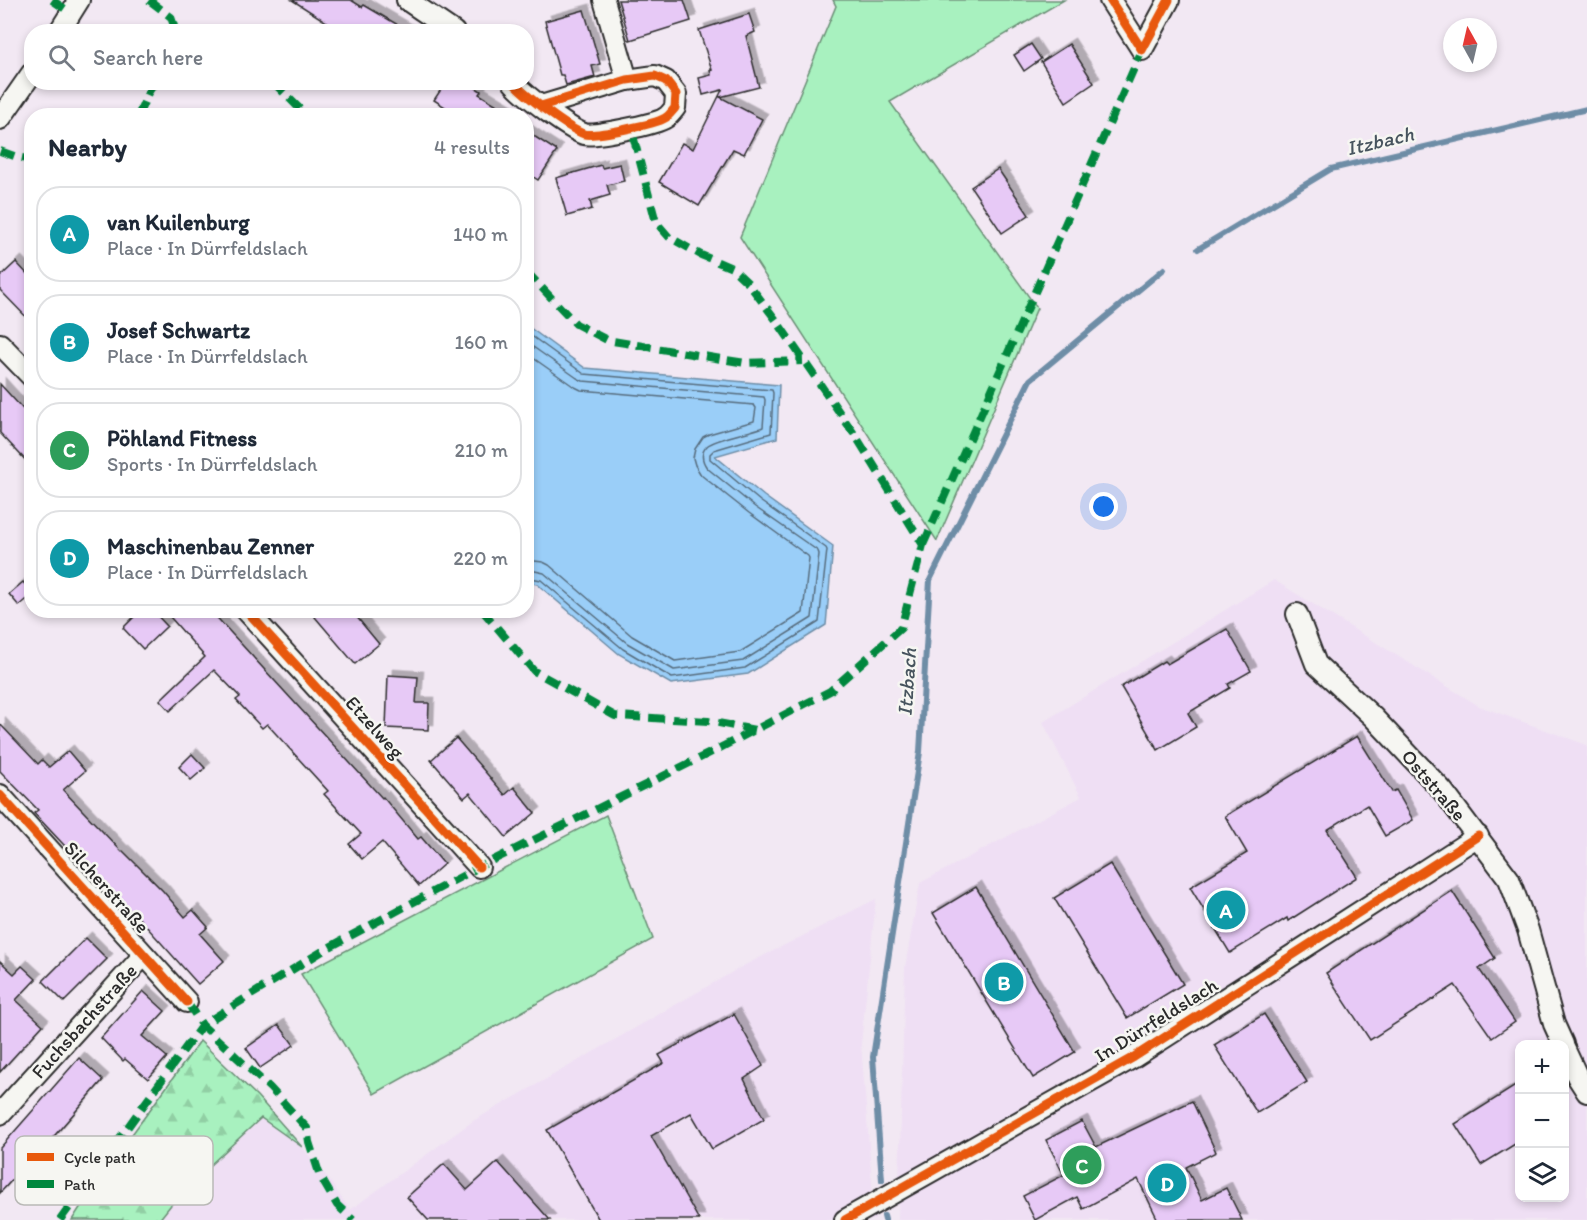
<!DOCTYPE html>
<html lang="en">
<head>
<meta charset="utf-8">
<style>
  body { margin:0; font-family:Itim,sans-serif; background:#f6f6f7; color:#1f2937 }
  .controls { position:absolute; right:18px; bottom:18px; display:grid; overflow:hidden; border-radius:12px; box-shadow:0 3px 9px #0003 }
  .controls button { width:54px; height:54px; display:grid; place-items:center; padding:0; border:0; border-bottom:2px solid #e0e1e3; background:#fff; color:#1f2937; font:30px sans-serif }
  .compass { position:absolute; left:1443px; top:18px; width:54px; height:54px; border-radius:50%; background:#fff; box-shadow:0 3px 9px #0003; rotate:352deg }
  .you { position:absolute; left:1104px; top:507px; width:21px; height:21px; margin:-15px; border:4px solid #fff; border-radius:50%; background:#1a73e8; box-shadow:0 0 0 9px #1a73e833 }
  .badge { display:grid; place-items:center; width:39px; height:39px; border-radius:50%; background:#d93025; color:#fff; font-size:20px; font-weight:700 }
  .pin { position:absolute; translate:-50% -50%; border:3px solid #fff; box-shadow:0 2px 6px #0006 }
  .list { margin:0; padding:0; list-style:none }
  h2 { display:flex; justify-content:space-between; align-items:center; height:78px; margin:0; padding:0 24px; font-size:26px }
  h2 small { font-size:20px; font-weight:400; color:#747a83 }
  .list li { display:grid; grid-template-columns:39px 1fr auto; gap:18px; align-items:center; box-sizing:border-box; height:96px; margin:0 12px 12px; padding:0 12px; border:2px solid #e0e1e3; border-radius:24px }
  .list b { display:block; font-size:22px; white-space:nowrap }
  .list p { margin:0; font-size:20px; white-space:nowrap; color:#747a83 }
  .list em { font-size:20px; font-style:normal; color:#747a83 }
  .icon { flex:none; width:33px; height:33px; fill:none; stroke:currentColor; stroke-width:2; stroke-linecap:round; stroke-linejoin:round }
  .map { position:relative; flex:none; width:1587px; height:1220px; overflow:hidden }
  .search { position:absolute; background:#fff; box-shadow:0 3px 9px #0003; left:24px; top:24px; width:510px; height:66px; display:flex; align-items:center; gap:15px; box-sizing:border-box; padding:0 21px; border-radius:24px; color:#747a83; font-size:22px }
  .panel { position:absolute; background:#fff; box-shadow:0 3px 9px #0003; left:24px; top:108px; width:510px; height:510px; border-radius:24px }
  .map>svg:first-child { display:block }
</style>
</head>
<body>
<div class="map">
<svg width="1587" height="1220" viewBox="0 0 1587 1220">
  <defs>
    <pattern id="forest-firs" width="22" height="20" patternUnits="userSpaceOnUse" patternTransform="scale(1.5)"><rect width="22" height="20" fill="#a8f1bf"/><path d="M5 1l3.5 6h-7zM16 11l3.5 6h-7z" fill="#91cfa4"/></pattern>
    <filter id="shadow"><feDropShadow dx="5.5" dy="-5.5" stdDeviation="0" flood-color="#0004"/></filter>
  </defs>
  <rect width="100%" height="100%" fill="#f2e8f3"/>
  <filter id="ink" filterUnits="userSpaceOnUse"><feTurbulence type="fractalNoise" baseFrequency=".0167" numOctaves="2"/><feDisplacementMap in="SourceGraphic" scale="12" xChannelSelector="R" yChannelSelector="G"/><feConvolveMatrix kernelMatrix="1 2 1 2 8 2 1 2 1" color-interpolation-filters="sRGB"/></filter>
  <g filter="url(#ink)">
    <g fill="#efdff4" fill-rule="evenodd">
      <path d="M1274 580 1479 706 1587 745V1220H898L905 967 920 883 1081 797 1043 722ZM1520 1044H1564V1198H1520Z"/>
      <polygon points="876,899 861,1044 875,1220 159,1220 182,1191 262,1118 302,1147 327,1177 350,1210 473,1121 743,966"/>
    </g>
    <g fill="#a8f1bf" stroke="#6a8e75" stroke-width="1.5">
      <polygon points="833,0 1064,0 890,102 1037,308 937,541 740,237 836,6"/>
      <polygon points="606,815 653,939 374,1094 301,974"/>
    </g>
    <polygon fill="url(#forest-firs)" stroke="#6a8e75" stroke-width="1.5" points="200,1041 257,1096 302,1147 261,1118 182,1191 159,1220 72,1220 90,1192"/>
    <polygon fill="#9acef8" stroke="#6e8da6" stroke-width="1.5" points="526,325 585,368 779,385 777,438 715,456 764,496 833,546 826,625 748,674 671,684 619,654 537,584 527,582"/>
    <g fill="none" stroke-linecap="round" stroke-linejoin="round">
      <g stroke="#576c7d" stroke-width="1.5">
        <polyline points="526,332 584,374 772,390 773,393 771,433 714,450 710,454 710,459 760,501 826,548 827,550 819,622 745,668 672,678 623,649 541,580 526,577"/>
        <path d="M526 342 577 378 583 381 764 397 765 400 763 427C752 432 714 439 707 446 700 453 702 461 707 468L755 507 818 551 819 554 812 618 743 661 674 670 627 643 544 573 526 569"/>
        <polyline points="526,353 573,386 581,390 754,405 756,408 754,421 709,434 703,437 695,449 693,458 695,465 701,475 749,513 808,556 809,558 803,613 740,652 675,661 632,636 549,565 543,562 526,560"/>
      </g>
      <g stroke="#6e8da6" stroke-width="6">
        <polyline points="1198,249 1331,169 1587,109"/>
        <polyline points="882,1180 873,1057 920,752 930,580 1030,380 1164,269"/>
        <polyline points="884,1216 885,1220"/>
      </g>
    </g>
    <g fill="#e7c9f6" stroke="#2b2b2b" stroke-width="1.5" filter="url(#shadow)">
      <polygon points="292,0 351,0 362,7 364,5 410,32 342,32"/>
      <polygon points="618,0 684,0 691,21 630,40"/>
      <polygon points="584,10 600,64 592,66 595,77 566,85 563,75 560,75 545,21"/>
      <polygon points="749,14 755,32 746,36 759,87 720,97 762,119 744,154 733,149 699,206 659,182 682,143 693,149 722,90 703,95 699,78 711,75 710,70 712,70 699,30"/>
      <polygon points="1031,44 1041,59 1024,71 1014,55"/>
      <polygon points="1069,44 1094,83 1066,102 1041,62"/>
      <polygon points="446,82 467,82 481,91 479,94 515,116 459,116 434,100"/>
      <polygon points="526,131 557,151 538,180 526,172"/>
      <polygon points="620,164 624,181 607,185 610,195 590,201 592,209 567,216 556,178 601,165 602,168"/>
      <polygon points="998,169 1029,215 1002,233 971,187"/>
      <polygon points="16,262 32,279 32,323 0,290 0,277"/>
      <polygon points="0,384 32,419 32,467 0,433"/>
      <polygon points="23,582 32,592 32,595 19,606 9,594"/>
      <polygon points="141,610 152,610 167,626 143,649 123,628"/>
      <polygon points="164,610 210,610 382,798 383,797 418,839 421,837 444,864 419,886 382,842 362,859 349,844 361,834 324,794 328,791 267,724 262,728 236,700 240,697 214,670 170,711 160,700 205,657"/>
      <polygon points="309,610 351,610 379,644 355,664"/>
      <polygon points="1227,629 1251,671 1228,684 1230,688 1188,713 1196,727 1158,750 1121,687 1164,661 1167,664"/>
      <polygon points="388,675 418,677 416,703 429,703 428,730 386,728"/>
      <polygon points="0,724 38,764 42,760 49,767 68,751 85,771 63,790 122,852 123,851 163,891 185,917 193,910 208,927 200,934 224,961 198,984 137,916 136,917 79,861 34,813 38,810 0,771"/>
      <polygon points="1357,736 1392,792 1396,790 1413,820 1385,836 1367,805 1327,830 1357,877 1288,921 1287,918 1230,953 1190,887 1247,853 1225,816"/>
      <polygon points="456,738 505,795 514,787 535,813 506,837 470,793 464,798 431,760"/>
      <polygon points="192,754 205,768 191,780 179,767"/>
      <polygon points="1110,864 1183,984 1127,1018 1054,898"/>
      <polygon points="976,887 1075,1052 1033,1078 933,913"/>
      <polygon points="1452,891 1495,958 1479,969 1515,1022 1492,1038 1455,985 1370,1040 1326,973"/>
      <polygon points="86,938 107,959 64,1002 43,981"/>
      <polygon points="0,961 14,974 22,966 36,979 16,1000 43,1025 0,1072"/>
      <polygon points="143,991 165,1011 142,1036 167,1057 148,1079 125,1059 123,1061 101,1038"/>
      <polygon points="734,1014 763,1066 744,1079 764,1119 712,1149 691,1113 651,1136 699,1220 599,1220 547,1130 664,1063 659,1055"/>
      <polygon points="1264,1014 1307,1082 1257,1113 1214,1045"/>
      <polygon points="279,1025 294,1045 260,1068 246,1048"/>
      <polygon points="79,1058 103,1080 49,1142 54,1146 36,1165 30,1160 0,1193 0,1148"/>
      <polygon points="1520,1083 1520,1141 1481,1165 1455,1124"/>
      <polygon points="1192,1101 1216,1152 1186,1167 1202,1200 1226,1188 1242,1220 1158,1220 1138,1179 1083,1209 1077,1197 1035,1220 1023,1196 1064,1175 1046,1140 1082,1121 1096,1147"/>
      <polygon points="498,1162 550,1220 428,1220 407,1197 444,1164 467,1190"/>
    </g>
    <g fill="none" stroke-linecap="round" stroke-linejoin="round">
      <defs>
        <g id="street">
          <polyline points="407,0 454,32"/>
          <polyline points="604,0 627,80"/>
          <polyline points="1110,0 1142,50 1169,0"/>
          <polyline points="59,32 79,0"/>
          <path d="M513 82C524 95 569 129 584 134 594 137 656 124 665 118 669 116 672 111 675 108L676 94 666 81 655 76 627 80 541 106"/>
          <polyline points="0,119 32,73"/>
          <polyline points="0,344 32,377"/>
          <polyline points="246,610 479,867"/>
          <polyline points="1297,614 1316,664 1373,717 1442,790 1509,879 1528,930 1554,1024 1563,1044"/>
          <polyline points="0,795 187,1002"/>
          <polyline points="1564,1048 1578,1078 1587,1092"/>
          <polyline points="0,1114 144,955"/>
          <polyline points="845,1220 1134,1057 1478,836"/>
        </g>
      </defs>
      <use href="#street" stroke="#2b2b2b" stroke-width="24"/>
      <use href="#street" stroke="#f6f6f2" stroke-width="20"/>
      <g stroke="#00873e" stroke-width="8" stroke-dasharray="15 8" stroke-linecap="butt">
        <polyline points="52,0 71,13"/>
        <polyline points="149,0 171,17 176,32"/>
        <polyline points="273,82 307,116"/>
        <polyline points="138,116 148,93 155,82"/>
        <polyline points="0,151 17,157 32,160"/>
        <polyline points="526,271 576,324 607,340 745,363 803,361"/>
        <polyline points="923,545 1142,50"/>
        <polyline points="482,610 534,671 615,716 708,721 755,730"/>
        <polyline points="187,1002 202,1025 270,1088 307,1128 309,1142 320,1176 337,1205 353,1220"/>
        <polyline points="60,1220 202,1025 326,949 479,867 716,750 830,691 901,628 923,545 857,438 776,320 748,283 732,268 701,255 669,237 656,222 631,128"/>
      </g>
      <defs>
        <g id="cycleway">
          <polyline points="1110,0 1142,50 1169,0"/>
          <path d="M513 82C524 95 569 129 584 134 594 137 656 124 665 118 669 116 672 111 675 108L676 94 666 81 655 76 627 80 541 106"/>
          <polyline points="246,610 479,867"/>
          <polyline points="0,795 187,1002"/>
          <polyline points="845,1220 1134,1057 1478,836"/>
        </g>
      </defs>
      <use href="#cycleway" stroke="#f6f6f2" stroke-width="13"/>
      <use href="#cycleway" stroke="#e8590c" stroke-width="9"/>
    </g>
  </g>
  <g text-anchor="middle" stroke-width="5" stroke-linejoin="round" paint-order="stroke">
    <g font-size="20" fill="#2b2b2b" stroke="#f6f6f2">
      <text transform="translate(375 727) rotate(48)" y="7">Etzelweg</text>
      <text transform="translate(1434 785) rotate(49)" y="7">Oststraße</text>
      <text transform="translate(107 887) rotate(48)" y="7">Silcherstraße</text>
      <text transform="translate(1156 1020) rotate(-32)" y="7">In Dürrfeldslach</text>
      <text transform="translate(84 1021) rotate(-48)" y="7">Fuchsbachstraße</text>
    </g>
    <g font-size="21" font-style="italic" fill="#47545e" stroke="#f6f6f2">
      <text transform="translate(1380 141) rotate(-13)" y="7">Itzbach</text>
      <text transform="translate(907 682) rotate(-86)" y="7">Itzbach</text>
    </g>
  </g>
  <rect x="15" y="1136" width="198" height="69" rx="9" fill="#f6f6f2" stroke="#b9b9b6" stroke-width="1.5"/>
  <rect x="27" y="1153" width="27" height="8" fill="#e8590c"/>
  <rect x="27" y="1180" width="27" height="8" fill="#00873e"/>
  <g font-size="16" fill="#2b2b2b">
    <text x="64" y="1163">Cycle path</text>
    <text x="64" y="1190">Path</text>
  </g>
</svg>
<div class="controls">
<button>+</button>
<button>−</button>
<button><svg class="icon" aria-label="layers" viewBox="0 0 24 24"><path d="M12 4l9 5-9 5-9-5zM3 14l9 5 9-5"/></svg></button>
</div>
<svg class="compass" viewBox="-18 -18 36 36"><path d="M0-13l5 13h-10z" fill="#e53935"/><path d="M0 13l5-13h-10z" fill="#747a83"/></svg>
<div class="you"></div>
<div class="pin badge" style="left:1226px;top:910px;background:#0f9aa8">A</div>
<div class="pin badge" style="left:1004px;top:982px;background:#0f9aa8">B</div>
<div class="pin badge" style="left:1082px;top:1165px;background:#2e9e5b">C</div>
<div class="pin badge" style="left:1167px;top:1183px;background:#0f9aa8">D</div>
<div class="search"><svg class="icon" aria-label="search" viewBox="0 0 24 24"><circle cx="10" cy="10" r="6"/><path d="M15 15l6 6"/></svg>Search here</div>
<section class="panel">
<h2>Nearby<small>4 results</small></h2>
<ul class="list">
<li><span class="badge" style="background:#0f9aa8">A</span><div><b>van Kuilenburg</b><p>Place · In Dürrfeldslach</p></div><em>140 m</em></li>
<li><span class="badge" style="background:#0f9aa8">B</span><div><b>Josef Schwartz</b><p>Place · In Dürrfeldslach</p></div><em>160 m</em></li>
<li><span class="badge" style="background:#2e9e5b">C</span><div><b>Pöhland Fitness</b><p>Sports · In Dürrfeldslach</p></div><em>210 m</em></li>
<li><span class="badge" style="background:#0f9aa8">D</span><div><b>Maschinenbau Zenner</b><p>Place · In Dürrfeldslach</p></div><em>220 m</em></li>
</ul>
</section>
</div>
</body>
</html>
